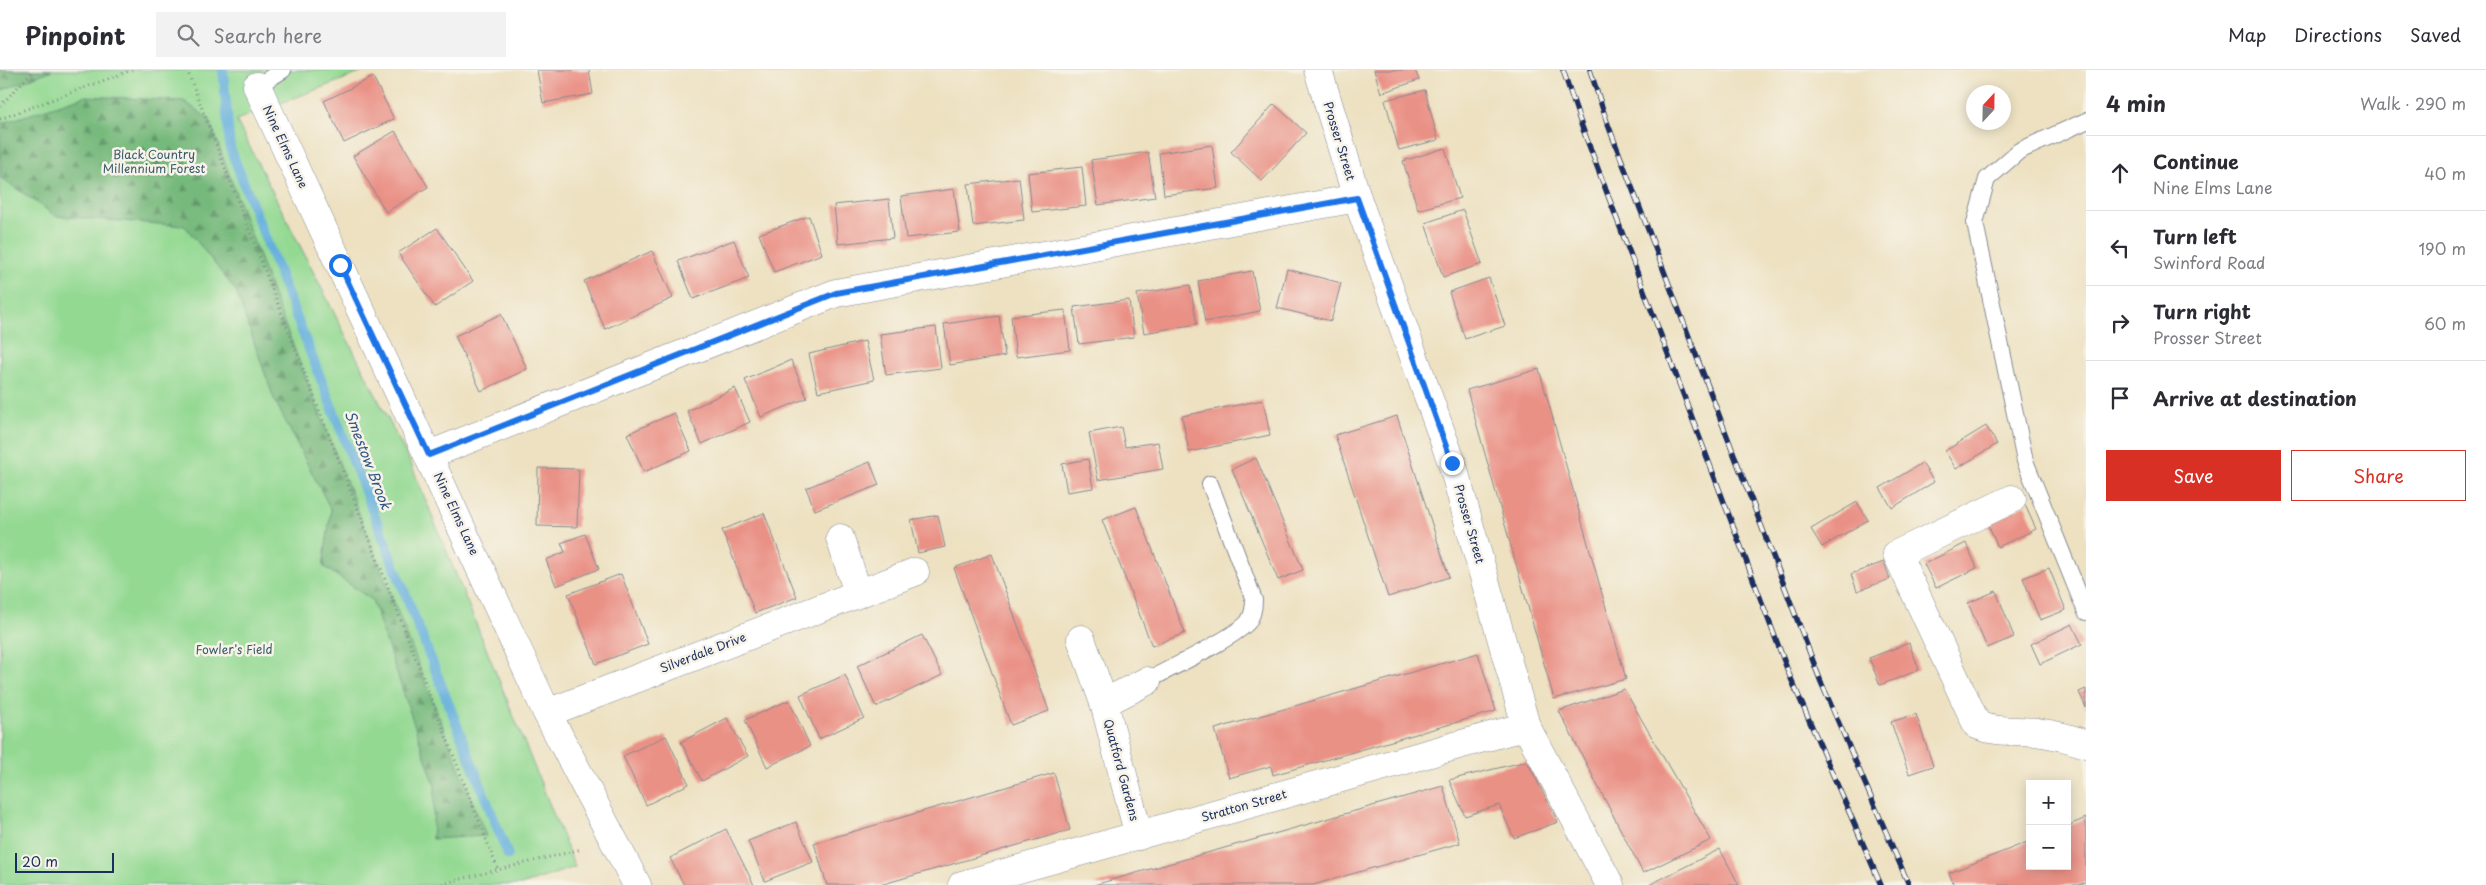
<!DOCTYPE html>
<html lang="en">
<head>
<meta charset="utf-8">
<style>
  body { margin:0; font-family:"Playpen Sans",sans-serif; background:#f2f2f3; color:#2b2b33 }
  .controls { position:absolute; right:15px; bottom:15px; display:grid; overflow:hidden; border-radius:0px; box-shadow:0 2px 12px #0003 }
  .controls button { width:45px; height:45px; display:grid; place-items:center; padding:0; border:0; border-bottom:1px solid #e1e1e2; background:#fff; color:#2b2b33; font:25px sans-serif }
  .compass { position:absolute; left:1966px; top:15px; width:45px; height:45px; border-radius:50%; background:#fff; box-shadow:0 2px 12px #0003; rotate:22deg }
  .scale { position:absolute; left:15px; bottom:12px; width:99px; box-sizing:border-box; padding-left:5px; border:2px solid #1b2f5e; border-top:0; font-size:14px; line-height:18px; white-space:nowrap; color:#1b2f5e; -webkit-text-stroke:4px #f7f3e8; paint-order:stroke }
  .stop { position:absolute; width:15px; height:15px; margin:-11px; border:4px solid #1a73e8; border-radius:50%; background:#fff }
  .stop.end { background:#1a73e8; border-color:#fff; box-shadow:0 1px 5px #0008 }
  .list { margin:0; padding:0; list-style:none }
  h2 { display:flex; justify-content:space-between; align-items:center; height:65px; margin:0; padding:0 20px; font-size:21px }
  h2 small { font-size:16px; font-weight:400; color:#7c7c81 }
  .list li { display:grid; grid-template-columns:32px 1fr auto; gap:15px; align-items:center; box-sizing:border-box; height:75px; padding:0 20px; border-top:1px solid #e1e1e2 }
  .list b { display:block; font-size:19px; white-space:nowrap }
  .list p { margin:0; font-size:16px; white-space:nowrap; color:#7c7c81 }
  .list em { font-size:16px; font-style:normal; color:#7c7c81 }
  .actions { display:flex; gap:10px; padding:15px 20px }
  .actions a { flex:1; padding:11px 0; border:1px solid #d93025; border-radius:0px; text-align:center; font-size:18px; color:#d93025 }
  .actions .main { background:#d93025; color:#fff }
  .icon { flex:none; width:28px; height:28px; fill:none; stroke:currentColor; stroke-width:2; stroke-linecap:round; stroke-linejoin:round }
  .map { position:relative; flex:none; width:2086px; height:815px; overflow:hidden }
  header { display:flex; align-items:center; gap:30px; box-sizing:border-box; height:70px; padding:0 25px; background:#fff; border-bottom:1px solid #e1e1e2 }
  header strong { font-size:24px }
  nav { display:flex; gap:28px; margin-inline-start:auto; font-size:18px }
  .search { width:350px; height:45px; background:#f2f2f3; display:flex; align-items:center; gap:12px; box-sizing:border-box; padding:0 18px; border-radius:0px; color:#7c7c81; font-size:19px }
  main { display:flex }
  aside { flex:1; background:#fff }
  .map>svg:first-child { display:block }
</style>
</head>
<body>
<header>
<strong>Pinpoint</strong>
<div class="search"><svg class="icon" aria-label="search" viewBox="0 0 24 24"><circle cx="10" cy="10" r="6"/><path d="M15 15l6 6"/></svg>Search here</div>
<nav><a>Map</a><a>Directions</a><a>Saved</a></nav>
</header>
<main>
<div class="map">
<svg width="2086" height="815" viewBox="0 0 2086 815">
  <defs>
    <pattern id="forest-firs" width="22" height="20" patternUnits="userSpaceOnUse" patternTransform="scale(1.25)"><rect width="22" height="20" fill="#76b97c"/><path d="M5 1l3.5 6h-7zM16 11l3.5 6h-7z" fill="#609769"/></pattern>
  </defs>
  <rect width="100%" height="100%" fill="#f7f3e8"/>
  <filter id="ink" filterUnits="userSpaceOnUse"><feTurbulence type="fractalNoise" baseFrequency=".02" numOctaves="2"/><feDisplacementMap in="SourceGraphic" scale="10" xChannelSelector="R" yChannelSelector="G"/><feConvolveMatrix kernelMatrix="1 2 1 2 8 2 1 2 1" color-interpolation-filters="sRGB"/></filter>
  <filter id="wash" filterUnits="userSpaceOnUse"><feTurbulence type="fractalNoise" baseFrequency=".0096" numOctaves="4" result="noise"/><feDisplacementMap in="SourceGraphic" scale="20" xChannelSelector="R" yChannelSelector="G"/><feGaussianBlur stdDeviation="1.12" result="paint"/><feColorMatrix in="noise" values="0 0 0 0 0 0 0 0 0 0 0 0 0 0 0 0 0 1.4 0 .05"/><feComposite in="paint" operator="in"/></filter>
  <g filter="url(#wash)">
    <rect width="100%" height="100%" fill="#ede1c1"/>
    <polygon fill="#93d992" stroke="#578478" points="0,0 368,0 236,50 411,394 575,797 521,815 0,815"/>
    <g fill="url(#forest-firs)" stroke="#48746d">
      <polygon points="0,0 52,0 0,21"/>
      <polygon points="86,26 184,31 209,49 272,222 486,766 432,769 435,716 372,530 323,496 331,440 274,329 236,221 185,156 56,146 0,107 0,54"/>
    </g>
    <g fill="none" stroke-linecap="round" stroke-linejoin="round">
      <polyline stroke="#62afdc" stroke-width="10" points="223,0 230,78 508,785"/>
    </g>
    <g id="blocks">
      <g fill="#ea9186">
        <polygon points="537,0 589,0 593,24 543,33"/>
        <polygon points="1374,0 1415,0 1419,10 1381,23"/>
        <polygon points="373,7 394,49 344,73 324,31"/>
        <polygon points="1425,20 1438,70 1399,80 1385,30"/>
        <polygon points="1274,34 1306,63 1262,111 1231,82"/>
        <polygon points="395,61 428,117 386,142 353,86"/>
        <polygon points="1212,75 1218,118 1164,125 1159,83"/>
        <polygon points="1445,78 1460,128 1418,140 1403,91"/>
        <polygon points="1148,82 1155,127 1098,135 1091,90"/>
        <polygon points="1082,97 1086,136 1032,142 1028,103"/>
        <polygon points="1019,108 1024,150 973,156 968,114"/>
        <polygon points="954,119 960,162 906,168 901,126"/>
        <polygon points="889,129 893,168 838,174 834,135"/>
        <polygon points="1463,140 1482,194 1443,207 1425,153"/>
        <polygon points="809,146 822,184 774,202 759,164"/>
        <polygon points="437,158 473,211 435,237 398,183"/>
        <polygon points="734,170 749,208 693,229 678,191"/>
        <polygon points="652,181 673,228 605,259 584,211"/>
        <polygon points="1287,199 1341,213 1331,251 1277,238"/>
        <polygon points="1252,201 1260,241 1205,252 1198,211"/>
        <polygon points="1489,208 1505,256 1465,269 1449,222"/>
        <polygon points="1190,215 1197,254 1144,263 1137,224"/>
        <polygon points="1129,230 1134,267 1079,274 1074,237"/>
        <polygon points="1065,240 1070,280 1016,287 1011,246"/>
        <polygon points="501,244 527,299 481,321 455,266"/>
        <polygon points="999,246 1005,286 950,295 944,254"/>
        <polygon points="936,257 941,298 886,305 880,264"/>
        <polygon points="865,271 874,310 818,322 809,284"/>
        <polygon points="791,290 807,328 761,347 745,310"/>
        <polygon points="1539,299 1626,609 1554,629 1467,320"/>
        <polygon points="735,318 750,352 702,374 687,341"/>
        <polygon points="1263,330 1270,365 1189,382 1182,346"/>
        <polygon points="674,343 691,381 644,402 627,364"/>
        <polygon points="1397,346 1449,507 1388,527 1335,365"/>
        <polygon points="1986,356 1997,374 1956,399 1945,381"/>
        <polygon points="1121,357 1125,377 1158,372 1163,399 1098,410 1089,363"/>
        <polygon points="1256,388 1303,500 1278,510 1232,399"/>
        <polygon points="1088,389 1093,418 1067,422 1062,394"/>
        <polygon points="870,392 879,415 815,440 806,418"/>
        <polygon points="1922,393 1934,412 1892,438 1880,418"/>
        <polygon points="538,398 579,399 577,457 537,456"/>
        <polygon points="1857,432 1868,450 1822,477 1811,459"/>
        <polygon points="2025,435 2036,459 1998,477 1987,453"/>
        <polygon points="1136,437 1185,563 1152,576 1102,450"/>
        <polygon points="764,443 797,527 755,543 722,460"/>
        <polygon points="938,445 945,477 918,483 911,450"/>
        <polygon points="585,464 599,499 556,516 546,490 565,482 561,473"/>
        <polygon points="1966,473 1977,498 1936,518 1924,494"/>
        <polygon points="992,484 1049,641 1011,655 954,498"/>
        <polygon points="1884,492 1890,509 1857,521 1851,504"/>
        <polygon points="2049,498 2066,540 2040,550 2023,508"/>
        <polygon points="621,504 648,574 596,594 568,524"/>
        <polygon points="1996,521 2014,567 1987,578 1968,533"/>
        <polygon points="2072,554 2082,574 2040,594 2031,574"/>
        <polygon points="922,565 942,605 876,637 857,596"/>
        <polygon points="1909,573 1919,600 1880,615 1869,588"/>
        <polygon points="1478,583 1496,641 1273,705 1271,696 1229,708 1215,659"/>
        <polygon points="845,605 864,648 819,669 800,625"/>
        <polygon points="1624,619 1711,770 1643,803 1559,641"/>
        <polygon points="2086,619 2086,638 2079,622"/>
        <polygon points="789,630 810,676 767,697 745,650"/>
        <polygon points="1916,644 1933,696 1909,704 1891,652"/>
        <polygon points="727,648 748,686 702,711 681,672"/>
        <polygon points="666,666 689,714 646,735 623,686"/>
        <polygon points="1527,691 1558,752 1514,768 1499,735 1465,746 1449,710"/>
        <polygon points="1054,703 1070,760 880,815 827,815 814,773"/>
        <polygon points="1443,716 1460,773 1313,815 1094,815"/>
        <polygon points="2086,748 2086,812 2078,815 1954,815 1949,803 2030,771 2030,796 2067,796 2067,756"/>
        <polygon points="796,752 813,792 765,811 748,771"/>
        <polygon points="726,759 754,815 684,815 670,788"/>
        <polygon points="1720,779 1739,815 1649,815"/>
      </g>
    </g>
  </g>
  <g filter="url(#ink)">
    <use href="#blocks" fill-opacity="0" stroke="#848890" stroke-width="1"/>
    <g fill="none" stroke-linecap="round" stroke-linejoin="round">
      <defs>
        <g id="service">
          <polyline points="257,16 283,0"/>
          <polyline points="2086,51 2019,81 1987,109 1975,153 2025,391 2086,542"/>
          <path d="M1147 611C1168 599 1236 567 1248 552 1253 545 1254 538 1254 530L1210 414"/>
        </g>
        <g id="minor">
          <polyline points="1318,0 1357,128 1452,393 1526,656 1610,815"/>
          <polyline points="257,16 547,643 637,815"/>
          <polyline points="429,385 836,223 1357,128"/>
          <path d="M2012 429 1897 484 1977 655C1997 663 2015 660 2036 662 2053 664 2069 668 2086 674"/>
          <polyline points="840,468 858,523"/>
          <polyline points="1081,569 1104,633 1139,766"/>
          <polyline points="1104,633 1147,611"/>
          <polyline points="547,643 915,502"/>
          <polyline points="962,815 1526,656"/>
        </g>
      </defs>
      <use href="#service" stroke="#848890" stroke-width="18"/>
      <use href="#minor" stroke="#848890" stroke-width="29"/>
      <g stroke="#848890" stroke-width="3" stroke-dasharray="1 4" stroke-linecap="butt">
        <polyline points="187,0 498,800"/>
        <polyline points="0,36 34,0"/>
        <polyline points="0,49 132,0"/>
        <polyline points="437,815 582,779"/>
      </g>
      <use href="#service" stroke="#fff" stroke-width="16"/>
      <use href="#minor" stroke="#fff" stroke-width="28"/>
      <defs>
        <g id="rail">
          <polyline points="1563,0 1581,54 1789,604 1881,815"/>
          <polyline points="1590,0 1607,52 1821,612 1909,815"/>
        </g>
      </defs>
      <use href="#rail" stroke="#1b2f5e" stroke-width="5.5"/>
      <use href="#rail" stroke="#f7f3e8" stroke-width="4" stroke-dasharray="11" stroke-linecap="butt"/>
    </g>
  </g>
  <g fill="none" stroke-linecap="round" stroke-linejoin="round" filter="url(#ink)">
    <polyline stroke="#1a73e8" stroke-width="6" points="340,195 429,385 836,223 1357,128 1452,393"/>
  </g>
  <g text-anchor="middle" stroke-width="5" stroke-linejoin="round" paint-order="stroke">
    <g font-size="12" fill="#1b2f5e" stroke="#f7f3e8">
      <text transform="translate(1339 71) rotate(73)" y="4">Prosser Street</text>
      <text transform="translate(285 77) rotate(65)" y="4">Nine Elms Lane</text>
      <text transform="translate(456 444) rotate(65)" y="4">Nine Elms Lane</text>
      <text transform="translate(1469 454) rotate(74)" y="4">Prosser Street</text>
      <text transform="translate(703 583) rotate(-21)" y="4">Silverdale Drive</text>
      <text transform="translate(1121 700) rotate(75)" y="4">Quatford Gardens</text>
      <text transform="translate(1244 736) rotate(-16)" y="4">Stratton Street</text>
    </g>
    <g font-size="12" fill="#395a6b" stroke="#f7f3e8">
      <text x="154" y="89">Black Country<tspan x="154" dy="14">Millennium Forest</tspan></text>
      <text x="234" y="584">Fowler's Field</text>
    </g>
    <g font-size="14" font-style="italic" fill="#305584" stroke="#f7f3e8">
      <text transform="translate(368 390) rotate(69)" y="5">Smestow Brook</text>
    </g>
  </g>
</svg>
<div class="controls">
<button>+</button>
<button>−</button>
</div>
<svg class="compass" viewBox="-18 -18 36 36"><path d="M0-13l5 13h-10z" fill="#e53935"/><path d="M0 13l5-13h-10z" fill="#7c7c81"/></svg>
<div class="scale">20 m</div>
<div class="stop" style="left:340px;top:195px"></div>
<div class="stop end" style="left:1452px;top:393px"></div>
</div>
<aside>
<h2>4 min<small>Walk · 290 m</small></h2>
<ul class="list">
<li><svg class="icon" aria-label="ahead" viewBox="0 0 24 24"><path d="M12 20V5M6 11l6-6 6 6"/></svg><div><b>Continue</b><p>Nine Elms Lane</p></div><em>40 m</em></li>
<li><svg class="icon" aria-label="left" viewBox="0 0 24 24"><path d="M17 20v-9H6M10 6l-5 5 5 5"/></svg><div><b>Turn left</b><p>Swinford Road</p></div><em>190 m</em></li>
<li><svg class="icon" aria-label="right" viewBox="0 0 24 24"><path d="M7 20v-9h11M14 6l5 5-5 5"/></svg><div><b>Turn right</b><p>Prosser Street</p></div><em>60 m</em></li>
<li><svg class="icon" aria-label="arrive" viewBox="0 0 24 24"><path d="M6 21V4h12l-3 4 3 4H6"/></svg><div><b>Arrive at destination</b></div></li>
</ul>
<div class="actions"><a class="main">Save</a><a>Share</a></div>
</aside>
</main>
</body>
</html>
